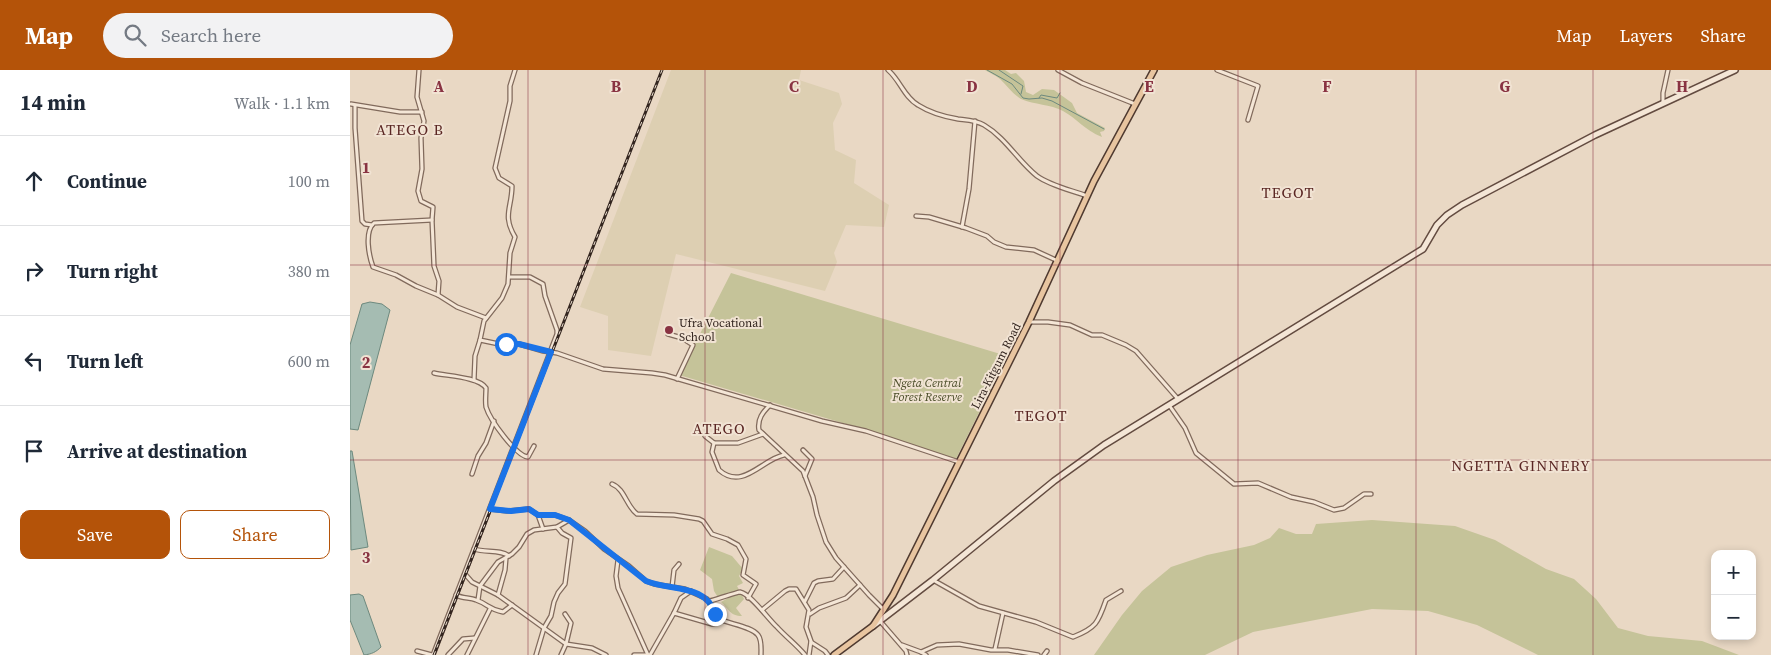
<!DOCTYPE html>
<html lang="en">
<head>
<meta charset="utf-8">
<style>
  body { margin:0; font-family:"Source Serif 4",serif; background:#f2f2f3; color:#1f2937 }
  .controls { position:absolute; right:15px; bottom:15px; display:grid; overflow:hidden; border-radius:10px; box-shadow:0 2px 8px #0003 }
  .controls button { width:45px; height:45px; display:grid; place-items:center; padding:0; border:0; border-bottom:1px solid #e0e1e3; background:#fff; color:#1f2937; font:25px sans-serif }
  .stop { position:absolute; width:15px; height:15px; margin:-11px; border:4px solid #1a73e8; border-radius:50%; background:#fff }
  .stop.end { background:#1a73e8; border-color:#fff; box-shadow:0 1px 5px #0008 }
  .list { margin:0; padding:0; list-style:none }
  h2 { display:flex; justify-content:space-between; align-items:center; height:65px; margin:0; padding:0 20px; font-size:21px }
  h2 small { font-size:16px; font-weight:400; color:#747a83 }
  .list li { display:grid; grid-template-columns:32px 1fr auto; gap:15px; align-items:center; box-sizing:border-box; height:90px; padding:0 20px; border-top:1px solid #e0e1e3 }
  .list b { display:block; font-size:19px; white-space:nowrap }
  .list em { font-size:16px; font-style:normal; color:#747a83 }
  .actions { display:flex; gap:10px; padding:15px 20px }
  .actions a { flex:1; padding:11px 0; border:1px solid #b45309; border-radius:10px; text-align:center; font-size:18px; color:#b45309 }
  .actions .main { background:#b45309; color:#fff }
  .icon { flex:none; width:28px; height:28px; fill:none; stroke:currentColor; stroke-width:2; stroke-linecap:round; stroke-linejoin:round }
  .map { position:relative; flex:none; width:1421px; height:585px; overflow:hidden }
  header { display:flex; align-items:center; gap:30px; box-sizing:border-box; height:70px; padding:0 25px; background:#b45309; color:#fff }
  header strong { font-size:24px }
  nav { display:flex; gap:28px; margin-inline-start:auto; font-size:18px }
  .search { width:350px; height:45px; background:#f2f2f3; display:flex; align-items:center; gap:12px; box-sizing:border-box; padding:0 18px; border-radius:28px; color:#747a83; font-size:19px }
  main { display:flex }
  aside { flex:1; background:#fff }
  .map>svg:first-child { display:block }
</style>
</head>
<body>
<header>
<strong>Map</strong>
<div class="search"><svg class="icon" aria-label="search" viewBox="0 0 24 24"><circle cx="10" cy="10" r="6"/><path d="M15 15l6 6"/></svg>Search here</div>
<nav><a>Map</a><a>Layers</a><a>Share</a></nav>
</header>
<main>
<aside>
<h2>14 min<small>Walk · 1.1 km</small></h2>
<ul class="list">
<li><svg class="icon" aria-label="ahead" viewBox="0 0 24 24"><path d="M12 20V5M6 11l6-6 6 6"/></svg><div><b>Continue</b></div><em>100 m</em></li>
<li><svg class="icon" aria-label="right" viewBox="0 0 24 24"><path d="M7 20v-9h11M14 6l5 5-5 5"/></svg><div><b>Turn right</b></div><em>380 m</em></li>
<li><svg class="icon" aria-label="left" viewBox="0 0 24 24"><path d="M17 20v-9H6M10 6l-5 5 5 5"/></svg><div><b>Turn left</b></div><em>600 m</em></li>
<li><svg class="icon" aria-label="arrive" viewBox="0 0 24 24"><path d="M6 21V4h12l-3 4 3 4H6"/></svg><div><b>Arrive at destination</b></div></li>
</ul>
<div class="actions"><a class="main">Save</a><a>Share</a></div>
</aside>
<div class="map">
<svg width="1421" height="585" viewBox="0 0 1421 585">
  <rect width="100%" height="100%" fill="#e9d8c4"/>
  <polygon fill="#ddcfb2" points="321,0 451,0 449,10 489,23 492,34 483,53 485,80 506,90 504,113 539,135 534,157 496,155 484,183 487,192 475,221 326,184 301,286 258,280 258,246 230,237"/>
  <g fill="#c5c399">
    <path d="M635 0H655L661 4 666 3 674 11 676 22 683 25 692 19 704 20 722 33 727 43 755 58 754 61 750 62 752 67C734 60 728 49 713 41 700 34 685 35 671 29 663 24 658 17 651 10 647 6 640 3 635 0Z"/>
    <polygon points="381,203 657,286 606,389 496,354 329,305"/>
    <polygon points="1022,450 1105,456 1145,470 1196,499 1224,509 1246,529 1268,558 1298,566 1352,571 1389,585 1188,585 1127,555 1078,541 1022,539 903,562 855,585 744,585 772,545 792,521 821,497 857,485 904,475 920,468 929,458 946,464 962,464 966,454"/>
    <path d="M359 477 382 486 393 499 389 506 393 513 387 516 394 529 386 538 392 546C380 546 379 539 371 532L378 528 376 526 369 529 364 521 362 509 350 500Z"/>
  </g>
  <g fill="#a5bcb2" stroke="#6d897e">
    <polygon points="20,232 32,234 40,240 8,360 0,359 0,275 12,234"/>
    <polygon points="0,381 2,381 18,477 1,480"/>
    <path d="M9 524 13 526 31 577C26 582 22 584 14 585L0 550V525Z"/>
  </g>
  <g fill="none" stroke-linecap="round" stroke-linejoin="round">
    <g stroke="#6d897e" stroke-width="1">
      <polyline points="637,0 662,14 673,28 679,29 692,28 702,31 754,59"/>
      <polyline points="649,0 673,16 671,24"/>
      <polyline points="689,28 691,25 707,28 710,23"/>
    </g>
    <defs>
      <g id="street">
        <polyline points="69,0 67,27 74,51 71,68 72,99 68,121 71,131 83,137 82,150 84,196 89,211 88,225"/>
        <path d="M165 0 160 16V31L145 98 149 108 162 116C162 138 152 145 165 167L160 183 158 214 152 228 134 251 130 270 149 274H169L193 281 207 283 253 299 302 303 315 305 472 351 516 361 609 392"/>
        <path d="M538 0C550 10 554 27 568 35 579 42 596 47 608 49 617 50 626 50 634 55 656 68 668 91 687 106 701 116 721 120 737 126"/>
        <polyline points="708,0 732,13 785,34"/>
        <polyline points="867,0 908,16 898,50"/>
        <polyline points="1313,33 1313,23 1318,0"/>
        <polyline points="1,34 50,42 72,42"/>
        <polyline points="5,36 5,58 12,151 15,154 22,155"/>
        <polyline points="566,146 579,147 616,158 637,166 644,172 656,177 684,180 708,191"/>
        <path d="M82 150 24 153C14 162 19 186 23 197L46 205 66 216 88 225 107 237 136 248"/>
        <polyline points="612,157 619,119 625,51"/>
        <polyline points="679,252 698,252 720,255 742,265 752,265 776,275 786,281 828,329"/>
        <polyline points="318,264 332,268 343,275 327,309"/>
        <path d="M84 303C97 306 129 307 136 318 136 324 135 331 136 337 140 350 166 386 178 387L184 376"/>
        <polyline points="124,310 125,286 130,270"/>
        <path d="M420 335C413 342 407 349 409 360L453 401 463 427 467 445 476 472 486 488 519 525 534 540"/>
        <polyline points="819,335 835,358 846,383 884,414 908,413 941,427 964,432 984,440 994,438 1014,424 1021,424"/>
        <polyline points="355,366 364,373 388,373 413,364"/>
        <path d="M364 373 362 382 369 400C393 421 412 389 434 385"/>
        <polyline points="453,380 462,389 455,406"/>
        <polyline points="122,404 128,386 136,373 144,351"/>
        <path d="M262 414C275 419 276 436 287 444L324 445 349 449 353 451 362 464 377 469 388 475 396 489 393 505 406 514 398 528"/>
        <path d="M140 439 157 441 179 439 188 445H205L219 450 235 461 254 479 279 496 296 511 304 514 335 519 357 529 363 537 367 548C378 554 401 556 408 565 412 570 411 579 411 585"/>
        <polyline points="188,445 193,459"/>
        <path d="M124 479C136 483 150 479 159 486"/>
        <polyline points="156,488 155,500 148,525 216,574 242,578 256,585"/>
        <polyline points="268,490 266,506 268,518 298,585"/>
        <polyline points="115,504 122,512 148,525"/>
        <path d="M583 510 629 536 686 552 723 567C746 558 748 553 756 530L771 521"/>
        <polyline points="322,517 324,500 329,494"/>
        <path d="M106 525C113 529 120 527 126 530 138 534 138 539 153 542L162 535"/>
        <polyline points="128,530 130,516 148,492 162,484 169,477 177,464 184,460 207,457 219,450"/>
        <path d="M360 531C364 530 388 522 390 522 401 524 418 549 427 557 436 567 447 575 455 585"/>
        <polyline points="455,531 464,513 468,511 483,509 494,497"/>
        <polyline points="412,540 435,521 439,519 446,519 459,540 456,557 461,571 459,585"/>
        <polyline points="324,543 331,528 341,521"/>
        <polyline points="460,544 469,538 496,528 510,515"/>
        <polyline points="530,551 556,581 557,585"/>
        <polyline points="461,572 475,581 478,585"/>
        <polyline points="552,575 571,582 576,585"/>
        <polyline points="645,579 653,543"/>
        <polyline points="67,581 82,585"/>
        <polyline points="571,582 587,575 609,574 641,580 658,580 688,585"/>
        <polyline points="83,585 207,264 207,260 195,226 193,214 180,207 160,207"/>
        <polyline points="98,585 113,569 125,568"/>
        <polyline points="117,585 140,539"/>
        <polyline points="186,585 194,558 201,546 204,532 208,523 215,514 221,468 212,463 207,457"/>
        <polyline points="211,585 216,574 221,553 215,544"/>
        <polyline points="284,585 298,585"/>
        <polyline points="300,585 324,543 362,554 366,553 367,548"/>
        <polyline points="694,585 697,581"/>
      </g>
      <polyline id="secondary" points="523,556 583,510 704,411 754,375 1073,179 1087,155 1097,145 1112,135 1245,65 1385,0"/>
      <polyline id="primary" points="484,585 523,556 543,525 679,252 744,111 804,0"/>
    </defs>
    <use href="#street" stroke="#816a5c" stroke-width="5.5"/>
    <use href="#secondary" stroke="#634b40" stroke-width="8"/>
    <use href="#primary" stroke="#4f3a30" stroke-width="8"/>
    <use href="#street" stroke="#f4e6d6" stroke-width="3"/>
    <use href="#secondary" stroke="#f4e6d6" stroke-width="5"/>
    <use href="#primary" stroke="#e8c5a0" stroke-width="5"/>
    <defs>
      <polyline id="rail" points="84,585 312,0"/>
    </defs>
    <use href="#rail" stroke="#33251f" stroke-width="3"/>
    <use href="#rail" stroke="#f1e3d3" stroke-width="1" stroke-dasharray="4" stroke-linecap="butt"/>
  </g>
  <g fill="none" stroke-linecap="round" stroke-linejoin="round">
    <path stroke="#1a73e8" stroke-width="6" d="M156 274H169L201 282 140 439 161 441 179 439 188 445H205L219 450 296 511C320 521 357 514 365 544"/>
  </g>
  <path fill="none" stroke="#893342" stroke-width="1" stroke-opacity="0.55" d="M178 0V585M355 0V585M533 0V585M710 0V585M888 0V585M1066 0V585M1243 0V585M0 195H1421M0 390H1421"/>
  <circle fill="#893342" stroke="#f1e3d3" stroke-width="2" cx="319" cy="260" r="5"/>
  <g text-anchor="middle" stroke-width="4" stroke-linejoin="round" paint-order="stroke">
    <g font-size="12" fill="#33251f" stroke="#f1e3d3" text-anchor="start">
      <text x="329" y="257">Ufra Vocational<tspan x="329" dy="14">School</tspan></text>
    </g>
    <g font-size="12" fill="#33251f" stroke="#f1e3d3">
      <text transform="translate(646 296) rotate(-63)" y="4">Lira-Kitgum Road</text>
    </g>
    <g font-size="12" font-style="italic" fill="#4a4d28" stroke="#f1e3d3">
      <text x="577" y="317">Ngeta Central<tspan x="577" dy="14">Forest Reserve</tspan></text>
    </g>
    <g font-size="15" letter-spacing="1" fill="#5a2623" stroke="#f1e3d3">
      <text x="60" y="65">ATEGO B</text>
      <text x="938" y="128">TEGOT</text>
      <text x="691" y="351">TEGOT</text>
      <text x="369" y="364">ATEGO</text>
      <text x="1171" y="401">NGETTA GINNERY</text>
    </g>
  </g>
  <g font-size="16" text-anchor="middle" font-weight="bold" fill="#893342" stroke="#f1e3d3" stroke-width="4" stroke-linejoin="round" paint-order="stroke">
    <text x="89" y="22">A</text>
    <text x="266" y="22">B</text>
    <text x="444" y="22">C</text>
    <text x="622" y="22">D</text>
    <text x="799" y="22">E</text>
    <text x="977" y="22">F</text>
    <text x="1155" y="22">G</text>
    <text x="1332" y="22">H</text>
    <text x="16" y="103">1</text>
    <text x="16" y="298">2</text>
    <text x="16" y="493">3</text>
  </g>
</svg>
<div class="controls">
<button>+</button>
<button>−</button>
</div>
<div class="stop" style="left:156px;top:274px"></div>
<div class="stop end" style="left:365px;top:544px"></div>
</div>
</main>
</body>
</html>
